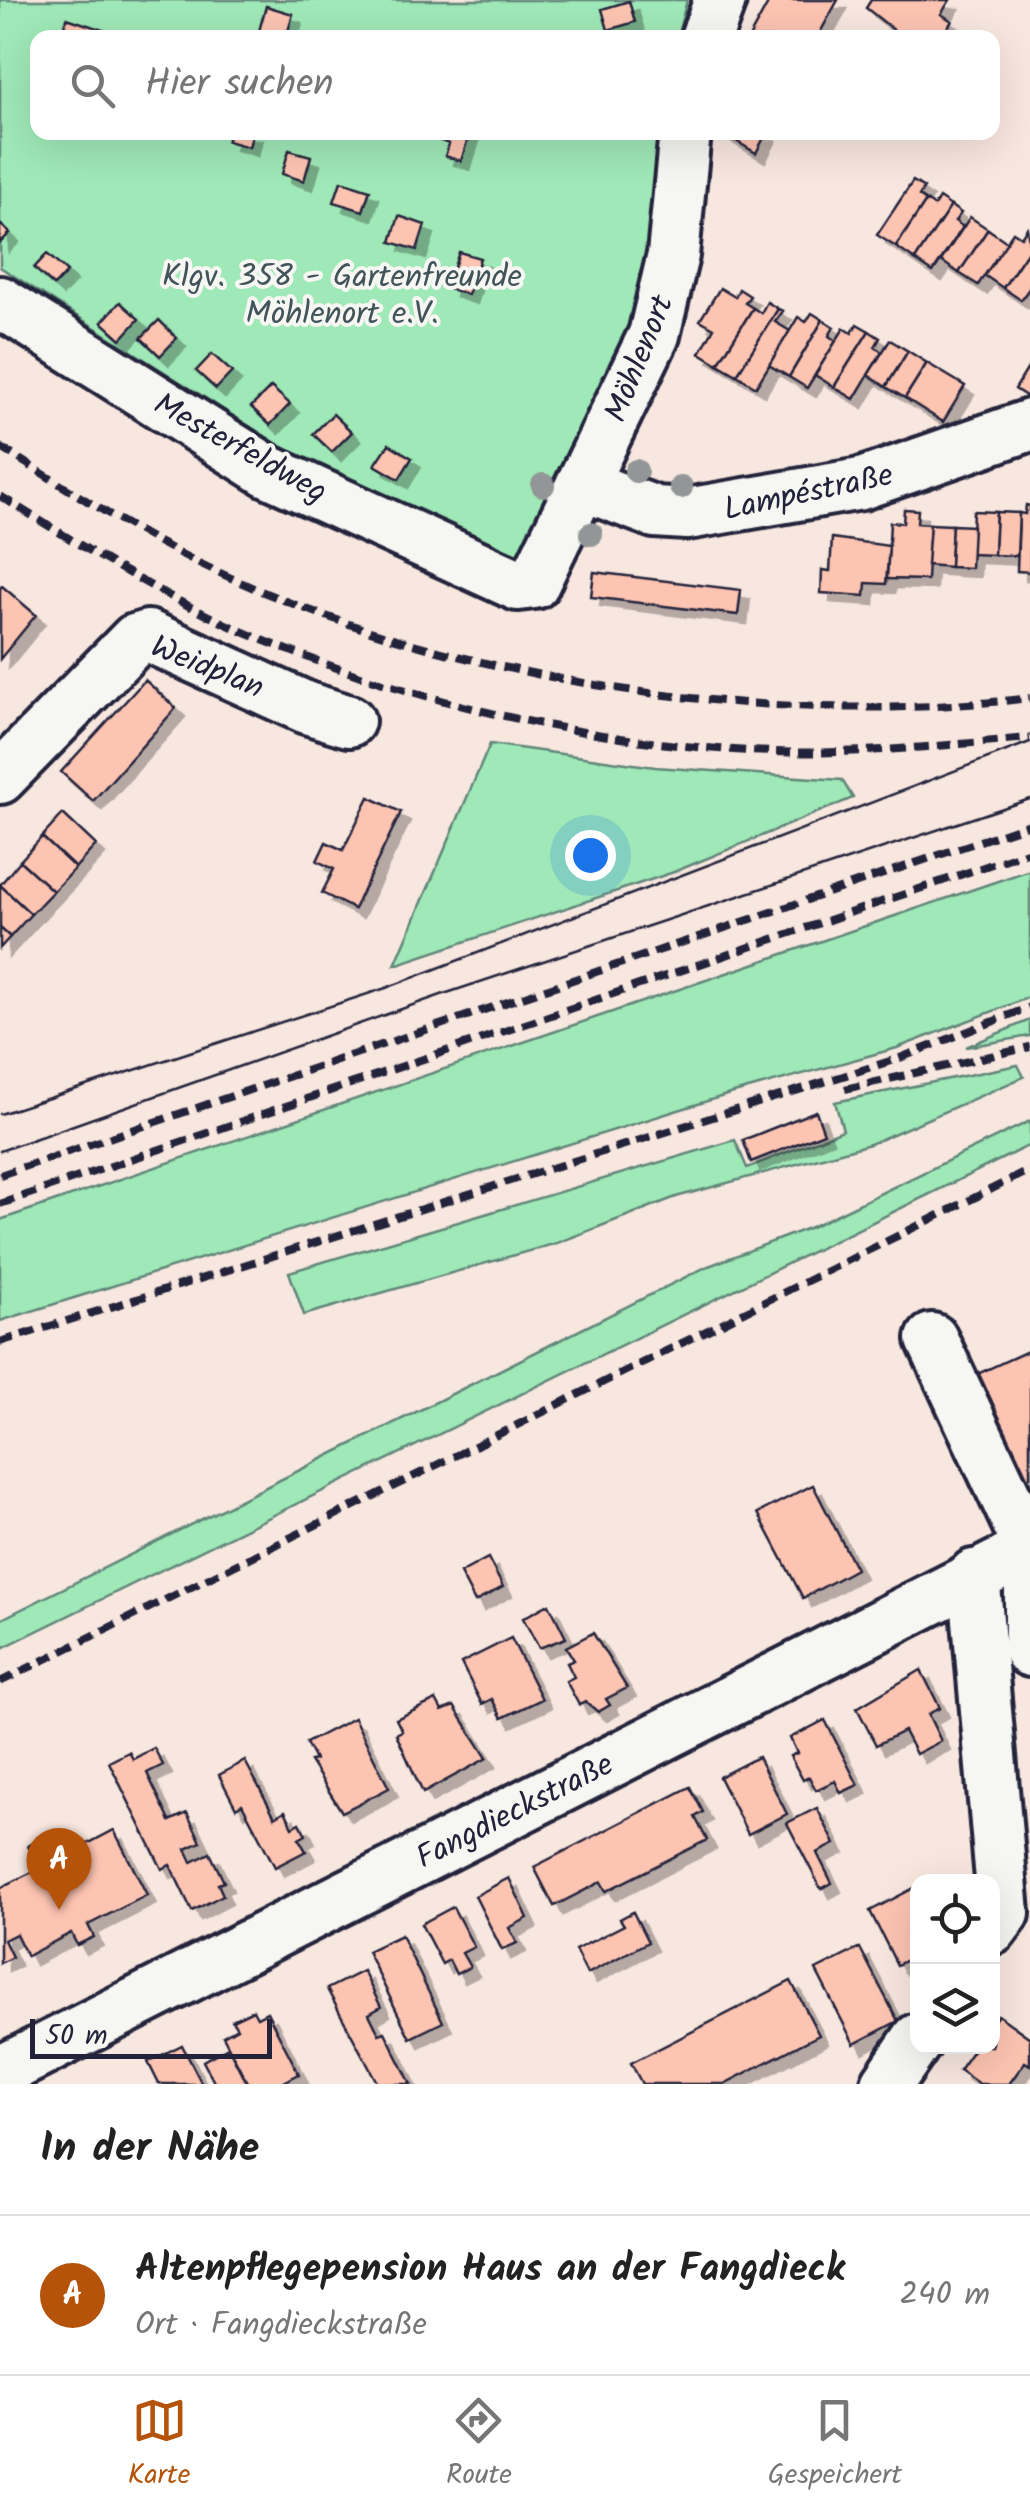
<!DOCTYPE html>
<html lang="de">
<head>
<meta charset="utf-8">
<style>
  body { margin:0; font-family:Kalam,sans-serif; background:#f6f6f6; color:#222 }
  .controls { position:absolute; right:30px; bottom:30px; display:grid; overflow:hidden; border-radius:20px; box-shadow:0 10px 40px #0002 }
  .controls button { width:90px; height:90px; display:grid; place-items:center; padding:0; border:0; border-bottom:2px solid #e0e0e0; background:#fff; color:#222; font:50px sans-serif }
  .scale { position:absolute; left:30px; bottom:25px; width:242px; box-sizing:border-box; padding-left:10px; border:5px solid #22223b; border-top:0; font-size:28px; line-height:35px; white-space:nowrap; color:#22223b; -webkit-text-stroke:8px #f6f6f2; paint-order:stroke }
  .you { position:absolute; left:590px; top:855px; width:35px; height:35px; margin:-25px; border:8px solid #fff; border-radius:50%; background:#1a73e8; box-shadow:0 0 0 15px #1a73e833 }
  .badge { display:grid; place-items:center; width:65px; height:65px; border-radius:50%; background:#b45309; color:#fff; font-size:32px; font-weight:700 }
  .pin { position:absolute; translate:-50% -82px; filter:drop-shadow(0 2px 5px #0008) }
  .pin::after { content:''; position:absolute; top:52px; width:35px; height:30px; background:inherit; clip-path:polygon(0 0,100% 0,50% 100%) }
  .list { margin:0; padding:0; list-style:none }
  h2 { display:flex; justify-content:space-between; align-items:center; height:130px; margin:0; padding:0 40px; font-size:42px }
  h2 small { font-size:32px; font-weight:400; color:#767676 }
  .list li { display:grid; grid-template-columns:65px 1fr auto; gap:30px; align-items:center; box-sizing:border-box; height:160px; padding:0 40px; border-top:2px solid #e0e0e0 }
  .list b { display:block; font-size:38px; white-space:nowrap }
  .list p { margin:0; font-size:32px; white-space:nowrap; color:#767676 }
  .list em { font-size:32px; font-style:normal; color:#767676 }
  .icon { flex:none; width:55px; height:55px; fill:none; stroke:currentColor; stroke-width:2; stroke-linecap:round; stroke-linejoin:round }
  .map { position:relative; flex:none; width:1030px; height:2084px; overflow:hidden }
  .search { position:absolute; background:#fff; box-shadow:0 10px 40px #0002; left:30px; right:30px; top:30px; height:110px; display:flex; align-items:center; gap:25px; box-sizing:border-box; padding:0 35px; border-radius:20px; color:#767676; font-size:38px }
  .sheet { height:290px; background:#fff }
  nav { display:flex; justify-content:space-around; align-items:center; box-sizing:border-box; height:140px; border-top:2px solid #e0e0e0; background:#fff; font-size:28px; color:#767676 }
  nav a { display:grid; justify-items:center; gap:5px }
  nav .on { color:#b45309 }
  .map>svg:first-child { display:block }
</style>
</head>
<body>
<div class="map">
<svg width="1030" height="2084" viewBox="0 0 1030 2084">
  <defs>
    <filter id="shadow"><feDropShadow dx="9" dy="9" stdDeviation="0" flood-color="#0004"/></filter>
  </defs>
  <rect width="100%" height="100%" fill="#f8e7df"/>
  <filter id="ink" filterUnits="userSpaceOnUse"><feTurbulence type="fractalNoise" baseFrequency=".01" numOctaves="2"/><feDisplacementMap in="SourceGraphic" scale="20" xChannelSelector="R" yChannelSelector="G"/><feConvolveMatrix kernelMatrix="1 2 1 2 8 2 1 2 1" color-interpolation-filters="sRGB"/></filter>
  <g filter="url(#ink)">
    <g fill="#9fe8b7" stroke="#608579" stroke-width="2.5">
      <polygon points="0,0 687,0 677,37 38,38 38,132 657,133 646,286 525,560 427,520 304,461 0,267"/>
      <polygon points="490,744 655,767 842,780 853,798 674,872 395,965"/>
      <polygon points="1030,870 1030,997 897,1048 730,1094 0,1321 0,1220"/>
      <polygon points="1030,1020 1030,1036 966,1047"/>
      <polygon points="1018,1065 1024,1077 870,1144 676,1197 557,1243 304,1315 289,1272 735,1140 747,1168 843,1130 835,1102"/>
      <polygon points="1030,1121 1030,1145 0,1649 0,1620 706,1267 811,1227"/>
    </g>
    <g fill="#fdc4b2" stroke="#22223b" stroke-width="2.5" filter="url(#shadow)">
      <polygon points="770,0 838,0 817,38 749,38"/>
      <polygon points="871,0 950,0 941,14 952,21 941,38 913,38 903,31 900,35 866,8"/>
      <polygon points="629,1 635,22 608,30 602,9"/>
      <polygon points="266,6 293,14 286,38 259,31"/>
      <polygon points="67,18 103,30 101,38 60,38"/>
      <polygon points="230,132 253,132 249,147 227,141"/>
      <polygon points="444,132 470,132 461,161 445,156 449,144 441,141"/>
      <polygon points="721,132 767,132 756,153"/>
      <polygon points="289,150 311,156 304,181 282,174"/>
      <polygon points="341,181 370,190 363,211 334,202"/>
      <polygon points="913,181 924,188 919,196 926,201 896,247 877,235"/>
      <polygon points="939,198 951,206 915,260 896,247 926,201 934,206"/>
      <polygon points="951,206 961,213 955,221 963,227 933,272 915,260"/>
      <polygon points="399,216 425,225 417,250 391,242"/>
      <polygon points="970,217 988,229 959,273 941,261"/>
      <polygon points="0,224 10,233 0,243"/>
      <polygon points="1027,228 1030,248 1003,288 984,275 1013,232 1021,237"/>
      <polygon points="988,229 1007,242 978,285 959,273"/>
      <polygon points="1030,248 1030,287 1021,300 1003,288"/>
      <polygon points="459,252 480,258 468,295 447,288"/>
      <polygon points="47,254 67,272 54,286 34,268"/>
      <polygon points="720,288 735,297 739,289 750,296 745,303 753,308 718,364 700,353 714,328 700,320"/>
      <polygon points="120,302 139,319 121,339 102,322"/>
      <polygon points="767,302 778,309 737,375 718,364 753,308 761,313"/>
      <polygon points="778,309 783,311 775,322 790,331 756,387 737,375"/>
      <polygon points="812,313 823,320 789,377 769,365 798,317 806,322"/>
      <polygon points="159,320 177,338 160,356 141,338"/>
      <polygon points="823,320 834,327 829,336 836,341 807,388 789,377"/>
      <polygon points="857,324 869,331 834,387 815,375 844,328 852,333"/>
      <polygon points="869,331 880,338 875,347 882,352 854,399 834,387"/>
      <polygon points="890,340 908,351 886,387 868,375"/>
      <polygon points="908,351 927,363 905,398 886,387"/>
      <polygon points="212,354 232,372 216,389 196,371"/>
      <polygon points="927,363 965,386 943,422 905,398"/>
      <polygon points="1028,368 1030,369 1029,398 1015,389"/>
      <polygon points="271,387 290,404 270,425 251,407"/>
      <polygon points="333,414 352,432 332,452 313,434"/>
      <polygon points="389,444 412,458 399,479 375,465"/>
      <polygon points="1026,505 1030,506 1030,572 1017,571 1019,513 1025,514"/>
      <polygon points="904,509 918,510 917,523 930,524 927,580 887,579 890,522 903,523"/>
      <polygon points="973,511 996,512 994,555 971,554"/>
      <polygon points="996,512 1019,513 1017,556 994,555"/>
      <polygon points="930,524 952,525 950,567 927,565"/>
      <polygon points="952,525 973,526 971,568 950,567"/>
      <polygon points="832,538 889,546 886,584 866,583 865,596 821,593 822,570 830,571"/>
      <polygon points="594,572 741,590 738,615 591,597"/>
      <polygon points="2,586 36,615 0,659 0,588"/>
      <polygon points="145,680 176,708 93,801 61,772"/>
      <polygon points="369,797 401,812 354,909 322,893 334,869 317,861 326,842 343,850"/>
      <polygon points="63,814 96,845 75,868 42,837"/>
      <polygon points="42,837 75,868 53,891 20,861"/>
      <polygon points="20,861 53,891 31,914 0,885"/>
      <polygon points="0,885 31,914 10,937 0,928"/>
      <polygon points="0,928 10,937 0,948"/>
      <polygon points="816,1111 824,1133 751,1162 743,1140"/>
      <polygon points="1030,1350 1030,1477 1022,1480 975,1375"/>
      <polygon points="813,1485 856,1569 803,1598 758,1513"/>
      <polygon points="488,1558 503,1587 475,1602 460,1573"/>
      <polygon points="549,1604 566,1638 539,1648 523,1618"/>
      <polygon points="593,1633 627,1688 606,1699 610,1705 598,1712 586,1702 579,1705 566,1681 574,1677 567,1663 574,1660 566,1647"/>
      <polygon points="511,1638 542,1699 502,1718 492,1699 482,1704 461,1663"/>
      <polygon points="921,1670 940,1708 928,1714 941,1741 916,1754 904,1731 876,1745 857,1708"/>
      <polygon points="436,1700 442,1711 454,1706 487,1758 423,1793 396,1734 402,1731 396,1719"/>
      <polygon points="354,1718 389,1788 342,1812 310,1761 315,1760 306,1743"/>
      <polygon points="825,1720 858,1785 841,1793 835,1781 816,1790 809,1777 803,1780 790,1756 797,1753 790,1738"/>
      <polygon points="154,1748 163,1765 147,1773 170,1821 187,1813 201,1842 186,1849 192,1862 210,1853 224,1882 218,1884 223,1895 192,1911 170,1865 162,1869 109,1762 129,1752 133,1759"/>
      <polygon points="758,1757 787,1814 748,1834 719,1777"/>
      <polygon points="245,1761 275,1817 285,1811 293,1827 300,1823 306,1835 299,1839 306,1851 275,1867 242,1804 236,1808 219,1775"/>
      <polygon points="690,1787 703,1812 695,1817 707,1840 606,1891 601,1882 554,1906 534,1867"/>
      <polygon points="817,1808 835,1844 817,1853 832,1883 821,1889 787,1823"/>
      <polygon points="114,1830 147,1895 88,1925 94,1937 77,1945 71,1933 27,1956 16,1934 4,1940 12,1957 0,1963 0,1888 40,1868 28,1846 43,1838 55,1861"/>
      <polygon points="509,1878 528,1918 509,1928 517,1943 502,1950 475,1896"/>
      <polygon points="916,1887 918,1954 897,1965 870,1911"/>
      <polygon points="453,1907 474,1947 462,1953 470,1967 456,1974 449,1960 442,1964 421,1924"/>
      <polygon points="633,1912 648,1942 587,1974 575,1950 624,1925 620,1919"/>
      <polygon points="401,1935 443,2022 410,2038 367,1951"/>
      <polygon points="860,1948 898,2021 854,2044 816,1970"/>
      <polygon points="363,1971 381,2007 369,2014 379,2034 385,2032 411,2084 378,2084 327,1989"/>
      <polygon points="791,1981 819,2035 724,2084 642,2084 631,2063"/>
      <polygon points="253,2010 257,2017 267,2012 299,2074 280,2084 248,2084 223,2036 237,2028 232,2020"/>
      <polygon points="998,2015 1030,2038 1030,2065 1025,2062 1009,2084 979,2084 959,2070 976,2046 992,2046 992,2023"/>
      <polygon points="182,2045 202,2084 159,2084 148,2062"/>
      <polygon points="228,2047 247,2084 215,2084 203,2061"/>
    </g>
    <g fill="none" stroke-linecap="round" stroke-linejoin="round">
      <defs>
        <g id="minor">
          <polyline points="706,38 720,0"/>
          <polyline points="0,302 268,471 518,585 534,583 654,335 673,255 685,132"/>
          <polyline points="583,485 655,512 687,514 861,484 1030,425"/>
          <polyline points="0,778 135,640 148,636 307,708 349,721"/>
          <polyline points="932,1339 1030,1549"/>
          <polyline points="1030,1553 1030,1651"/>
          <polyline points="974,1575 1004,1913 992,1929"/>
          <polyline points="0,2072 1030,1549"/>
          <polyline points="887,2084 918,2039"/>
        </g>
      </defs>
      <use href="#minor" stroke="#22223b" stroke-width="58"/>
      <use href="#minor" stroke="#f6f6f2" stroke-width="50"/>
      <g stroke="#22223b" stroke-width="2.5">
        <polyline points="0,1114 386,988 1030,742"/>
        <polyline points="0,1151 444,994 1030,799"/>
      </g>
      <g stroke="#22223b" stroke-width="8" stroke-dasharray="15 8" stroke-linecap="butt">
        <path d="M0 447C60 484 120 523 183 555 424 678 761 731 1030 698"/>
        <path d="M0 496C85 548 173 604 265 641 424 705 602 746 773 752 858 755 945 745 1030 738"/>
        <polyline points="845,1089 1030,1047"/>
        <polyline points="0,1175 1030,824"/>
        <polyline points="0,1204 1030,851"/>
        <polyline points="0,1342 900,1058 1030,1007"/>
        <polyline points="0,1682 1030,1170"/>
      </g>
    </g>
    <g fill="#939696">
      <circle cx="636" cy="471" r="12"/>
      <circle cx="543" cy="485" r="12"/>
      <circle cx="681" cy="487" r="12"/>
      <circle cx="591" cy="534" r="12"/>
    </g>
  </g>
  <g text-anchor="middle" stroke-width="8" stroke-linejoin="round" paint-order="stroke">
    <g font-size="32" fill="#41545a" stroke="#f6f6f2">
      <text x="342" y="286">Klgv. 358 - Gartenfreunde<tspan x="342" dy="37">Möhlenort e.V.</tspan></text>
    </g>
    <g font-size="32" fill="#22223b" stroke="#f6f6f2">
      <text transform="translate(638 358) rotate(-68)" y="11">Möhlenort</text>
      <text transform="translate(241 447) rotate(29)" y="11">Mesterfeldweg</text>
      <text transform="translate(808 491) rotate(-12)" y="11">Lampéstraße</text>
      <text transform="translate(208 666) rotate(22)" y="11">Weidplan</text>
      <text transform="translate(514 1810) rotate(-27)" y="11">Fangdieckstraße</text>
    </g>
  </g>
</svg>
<div class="controls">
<button><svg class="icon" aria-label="locate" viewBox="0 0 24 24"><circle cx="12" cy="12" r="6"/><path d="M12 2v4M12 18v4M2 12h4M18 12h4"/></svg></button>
<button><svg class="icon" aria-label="layers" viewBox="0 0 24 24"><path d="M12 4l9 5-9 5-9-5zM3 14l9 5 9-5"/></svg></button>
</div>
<div class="scale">50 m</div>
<div class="you"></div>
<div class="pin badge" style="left:59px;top:1910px">A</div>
<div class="search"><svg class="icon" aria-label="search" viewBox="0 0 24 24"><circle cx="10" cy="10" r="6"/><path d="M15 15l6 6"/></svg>Hier suchen</div>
</div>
<section class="sheet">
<h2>In der Nähe<small></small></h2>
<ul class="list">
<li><span class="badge">A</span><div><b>Altenpflegepension Haus an der Fangdieck</b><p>Ort · Fangdieckstraße</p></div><em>240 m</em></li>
</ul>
</section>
<nav>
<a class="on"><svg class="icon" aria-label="map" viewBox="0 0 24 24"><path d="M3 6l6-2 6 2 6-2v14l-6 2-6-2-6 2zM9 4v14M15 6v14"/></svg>Karte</a>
<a><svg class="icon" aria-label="directions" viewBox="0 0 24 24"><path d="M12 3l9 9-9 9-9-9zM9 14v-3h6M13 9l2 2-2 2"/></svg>Route</a>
<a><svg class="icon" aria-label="saved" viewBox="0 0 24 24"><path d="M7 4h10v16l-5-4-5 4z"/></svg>Gespeichert</a>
</nav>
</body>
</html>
